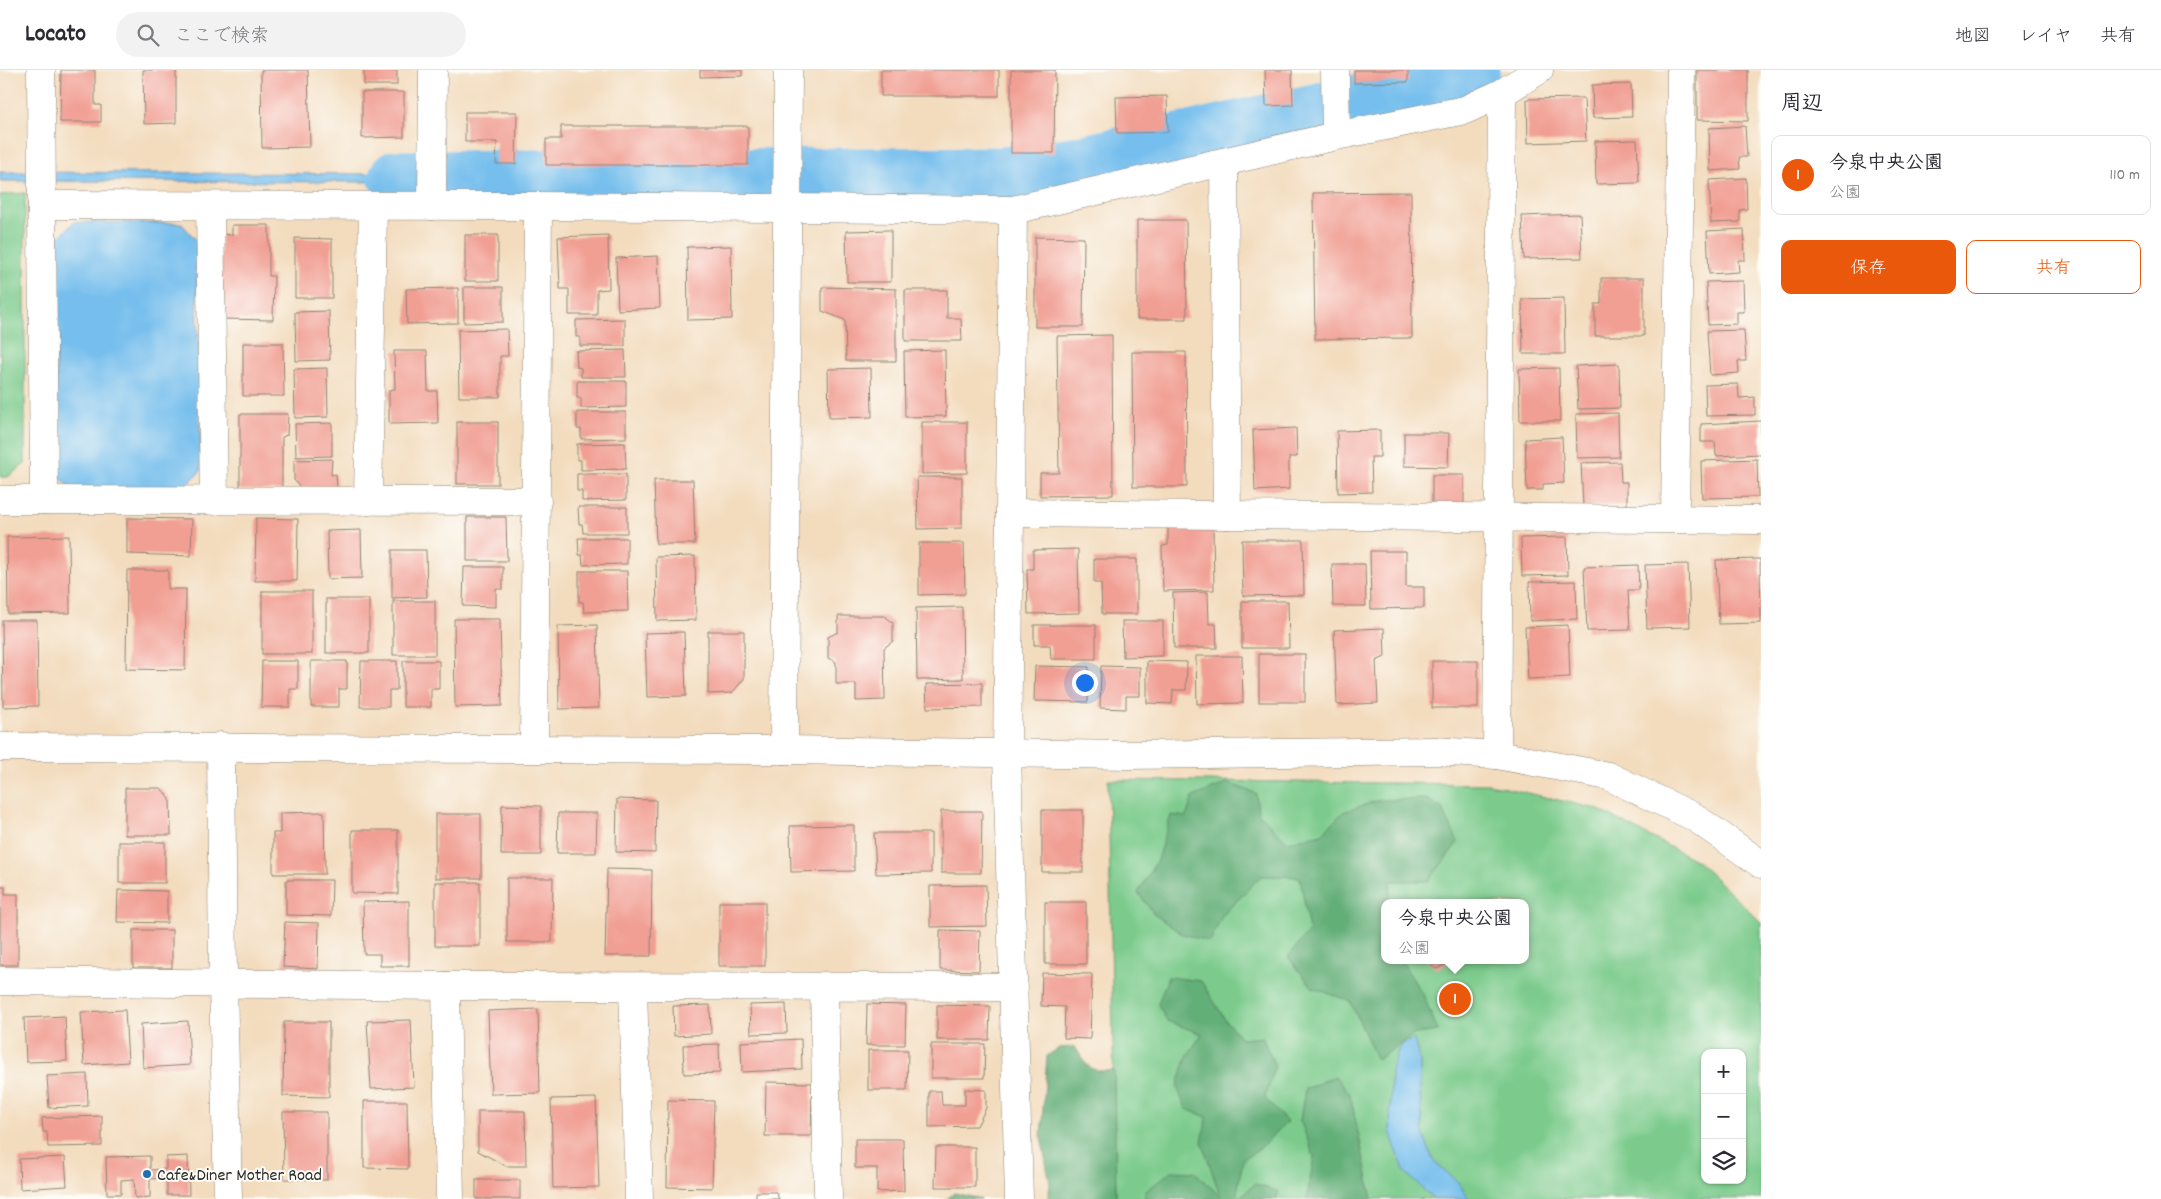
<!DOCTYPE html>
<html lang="ja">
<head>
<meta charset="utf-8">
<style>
  body { margin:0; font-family:Dekko,"Klee One",sans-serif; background:#f2f2f3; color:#2b2b33 }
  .controls { position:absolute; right:15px; bottom:15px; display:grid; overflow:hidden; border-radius:10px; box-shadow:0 1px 4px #0004 }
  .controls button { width:45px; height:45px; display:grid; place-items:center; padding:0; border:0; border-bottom:1px solid #e1e1e2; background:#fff; color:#2b2b33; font:25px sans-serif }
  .you { position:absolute; left:1084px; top:612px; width:18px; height:18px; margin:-12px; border:4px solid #fff; border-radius:50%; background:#1a73e8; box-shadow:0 0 0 8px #1a73e833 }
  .badge { display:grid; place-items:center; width:32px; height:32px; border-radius:50%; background:#ea580c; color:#fff; font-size:16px; font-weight:700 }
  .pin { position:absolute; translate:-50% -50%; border:2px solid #fff; box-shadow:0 1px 5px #0006 }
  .popup { position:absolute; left:1381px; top:829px; width:148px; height:65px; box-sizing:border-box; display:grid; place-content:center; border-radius:10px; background:#fff; filter:drop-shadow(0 1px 4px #0005); font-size:16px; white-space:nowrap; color:#7c7c81 }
  .popup b { font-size:19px; color:#2b2b33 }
  .popup::after { content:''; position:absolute; left:50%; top:100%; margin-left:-10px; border:10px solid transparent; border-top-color:#fff }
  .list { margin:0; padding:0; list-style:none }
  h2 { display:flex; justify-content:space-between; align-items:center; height:65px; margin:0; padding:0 20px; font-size:21px }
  h2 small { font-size:16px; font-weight:400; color:#7c7c81 }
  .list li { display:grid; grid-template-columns:32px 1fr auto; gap:15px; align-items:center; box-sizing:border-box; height:80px; margin:0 10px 10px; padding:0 10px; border:1px solid #e1e1e2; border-radius:10px }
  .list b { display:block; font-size:19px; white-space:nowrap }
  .list p { margin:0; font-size:16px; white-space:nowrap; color:#7c7c81 }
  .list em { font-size:16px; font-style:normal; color:#7c7c81 }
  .actions { display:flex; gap:10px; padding:15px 20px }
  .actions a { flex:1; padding:11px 0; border:1px solid #ea580c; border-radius:10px; text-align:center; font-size:18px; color:#ea580c }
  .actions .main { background:#ea580c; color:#fff }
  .icon { flex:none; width:28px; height:28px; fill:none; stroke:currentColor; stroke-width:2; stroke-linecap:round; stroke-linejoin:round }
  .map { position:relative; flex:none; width:1761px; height:1129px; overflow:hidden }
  header { display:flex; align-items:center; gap:30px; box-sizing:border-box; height:70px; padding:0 25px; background:#fff; border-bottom:1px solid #e1e1e2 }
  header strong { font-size:24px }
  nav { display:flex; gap:28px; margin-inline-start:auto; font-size:18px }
  .search { width:350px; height:45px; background:#f2f2f3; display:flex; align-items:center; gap:12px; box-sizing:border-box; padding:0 18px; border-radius:28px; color:#7c7c81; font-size:19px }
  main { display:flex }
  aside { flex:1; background:#fff }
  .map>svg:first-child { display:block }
</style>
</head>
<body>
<header>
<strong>Locato</strong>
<div class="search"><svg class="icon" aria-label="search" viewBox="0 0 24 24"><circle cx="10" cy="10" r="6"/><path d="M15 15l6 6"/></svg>ここで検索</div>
<nav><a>地図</a><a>レイヤ</a><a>共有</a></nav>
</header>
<main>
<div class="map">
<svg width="1761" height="1129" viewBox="0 0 1761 1129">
  <rect width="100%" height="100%" fill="#fdfcf7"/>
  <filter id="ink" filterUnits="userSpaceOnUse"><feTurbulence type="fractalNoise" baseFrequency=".02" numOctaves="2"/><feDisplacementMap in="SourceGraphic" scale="10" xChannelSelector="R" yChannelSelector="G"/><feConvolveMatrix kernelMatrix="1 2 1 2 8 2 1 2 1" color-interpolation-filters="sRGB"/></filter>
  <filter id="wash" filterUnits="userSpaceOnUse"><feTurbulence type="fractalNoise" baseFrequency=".0096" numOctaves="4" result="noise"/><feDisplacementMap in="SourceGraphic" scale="20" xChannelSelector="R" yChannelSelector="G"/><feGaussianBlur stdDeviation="1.12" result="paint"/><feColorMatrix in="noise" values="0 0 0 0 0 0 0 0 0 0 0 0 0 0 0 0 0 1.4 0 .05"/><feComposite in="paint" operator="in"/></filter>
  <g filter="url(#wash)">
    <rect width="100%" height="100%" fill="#f3dcbe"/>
    <g fill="#7bcb8c" stroke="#537b5c" fill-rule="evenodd">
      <polygon points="25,123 25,394 8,407 0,407 0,125"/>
      <path d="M1108 710 1489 714 1597 739 1697 791 1761 852V1129H1116ZM1385 833H1525V890H1385ZM1705 983H1742V1110H1705Z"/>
    </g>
    <g fill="#64af78" stroke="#486d52">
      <polygon points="1227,713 1256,723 1258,743 1288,772 1322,764 1343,742 1379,730 1427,729 1443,739 1458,772 1429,811 1391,811 1389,833 1385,833 1385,890 1401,890 1424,927 1438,961 1415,964 1377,990 1350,931 1313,918 1288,887 1309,861 1300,807 1261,806 1222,846 1210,872 1182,864 1155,845 1138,823 1157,790 1171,745 1186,747 1193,727"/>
      <polygon points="1168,907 1201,911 1226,951 1242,969 1262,967 1275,996 1265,1028 1287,1052 1257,1081 1243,1089 1236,1129 1145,1129 1145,1122 1171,1101 1195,1102 1220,1126 1202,1071 1207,1047 1186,1039 1177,1017 1187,986 1202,964 1167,951 1158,934"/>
      <path d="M1075 977C1087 996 1089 1004 1114 1000L1116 1129H1048L1050 1114 1041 1066 1047 986 1059 978Z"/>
      <polygon points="1335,1006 1350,1024 1372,1129 1307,1129 1314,1087 1300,1050 1305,1019"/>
      <polygon points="1255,1114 1279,1122 1276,1129 1237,1129"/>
      <polygon points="954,1123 981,1129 947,1129"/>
    </g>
    <g fill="#75beed" stroke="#50748c">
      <polygon points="1473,0 1490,0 1472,11 1366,33 1365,26"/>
      <polygon points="1303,39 1304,46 1008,106 841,108 841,99 1009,100"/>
      <polygon points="0,102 396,104 396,112 0,111"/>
      <polygon points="482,104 721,106 721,115 482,112"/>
      <polygon points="74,152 181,153 196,170 201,401 181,421 73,420 57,405 55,171"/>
      <polygon points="1414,969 1420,992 1420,1023 1423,1063 1433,1090 1458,1112 1469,1129 1433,1129 1404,1101 1390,1062 1391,1000 1400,975"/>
    </g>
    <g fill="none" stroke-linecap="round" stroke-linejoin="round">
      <polyline stroke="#75beed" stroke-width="55" points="396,108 1004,104 1080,93 1373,28 1473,0"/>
    </g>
    <g id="blocks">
      <g fill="#f19e93">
        <polygon points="61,0 95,0 95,35 101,35 101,52 60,52"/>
        <polygon points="143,0 176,0 176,53 144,54"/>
        <polygon points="261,0 308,0 310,77 262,78"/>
        <rect x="364" y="0" width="33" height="15"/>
        <polygon points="700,0 742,0 742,6 700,7"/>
        <rect x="881" y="0" width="118" height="26"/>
        <polygon points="1011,0 1055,0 1054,83 1011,83"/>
        <polygon points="1265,0 1292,0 1293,35 1266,36"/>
        <polygon points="1354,0 1408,0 1408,12 1354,13"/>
        <polygon points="1697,0 1748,0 1748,51 1697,50"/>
        <polygon points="1631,14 1632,47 1593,48 1592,15"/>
        <polygon points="362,22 404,22 404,67 362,68"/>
        <polygon points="1167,26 1168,62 1117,63 1116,27"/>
        <polygon points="1584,28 1586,71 1528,73 1527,29"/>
        <polygon points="465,42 517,42 516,94 496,94 497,72 465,72"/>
        <polygon points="561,56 748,56 748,95 546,95 546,69 561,69"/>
        <polygon points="1745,56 1747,87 1739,87 1740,99 1710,101 1709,58"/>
        <polygon points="1637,70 1639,113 1596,114 1595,71"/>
        <polygon points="1746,108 1747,139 1740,140 1740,152 1711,153 1709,110"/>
        <polygon points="1411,122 1412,268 1315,269 1313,123"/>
        <polygon points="1580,144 1582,188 1524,189 1522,146"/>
        <polygon points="1137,150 1186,150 1187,249 1137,249"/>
        <polygon points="232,155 269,155 269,206 274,206 273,250 220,249 221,164 232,165"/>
        <polygon points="1744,159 1745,190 1738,190 1739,202 1709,204 1707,161"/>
        <polygon points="891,160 891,212 847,212 846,161"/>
        <rect x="465" y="165" width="33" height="46"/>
        <polygon points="608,165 609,219 597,220 597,245 569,245 569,219 560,219 558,167"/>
        <polygon points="1035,167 1084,168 1083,257 1035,257"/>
        <polygon points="295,168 332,169 332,228 295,228"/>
        <polygon points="731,176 732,249 688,250 687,177"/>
        <polygon points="658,186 660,238 618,240 616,188"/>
        <polygon points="1601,208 1644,208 1644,266 1595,266 1595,234 1601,234"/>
        <polygon points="1743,211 1744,242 1737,242 1737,254 1708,255 1706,212"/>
        <polygon points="464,217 503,217 503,252 464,253"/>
        <polygon points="822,217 896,219 896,291 846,291 845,250 822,241"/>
        <polygon points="458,218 458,253 407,254 406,219"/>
        <polygon points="905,220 947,220 947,248 961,248 962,271 905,271"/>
        <polygon points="1564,228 1565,284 1523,284 1522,229"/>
        <polygon points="329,241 330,290 296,291 295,242"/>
        <polygon points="625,249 625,276 580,276 580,267 576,267 576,250"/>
        <polygon points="507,259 508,286 500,286 500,327 459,327 458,260"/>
        <polygon points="1744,260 1746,291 1738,291 1739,303 1710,305 1707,261"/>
        <polygon points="1112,265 1113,425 1040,426 1040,403 1059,403 1057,266"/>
        <polygon points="243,273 283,273 284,326 243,326"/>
        <polygon points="625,280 626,307 581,307 581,298 577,297 576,281"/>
        <polygon points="945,280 946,346 905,347 904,281"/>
        <polygon points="394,281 427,281 428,321 437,321 438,353 389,354 389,320 395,319"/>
        <polygon points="1132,282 1186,282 1187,417 1133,417"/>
        <polygon points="1619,294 1620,338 1578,339 1576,296"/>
        <polygon points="327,298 328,347 295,348 294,299"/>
        <polygon points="871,298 872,347 829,348 828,299"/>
        <polygon points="1559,298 1560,351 1520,351 1519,299"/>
        <polygon points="577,311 626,311 626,337 581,338 581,328 577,328"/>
        <polygon points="1738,314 1739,328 1755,327 1755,345 1706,346 1705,315"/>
        <polygon points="577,342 626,342 626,368 581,369 581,359 577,359"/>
        <polygon points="1618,343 1619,387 1577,388 1576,344"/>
        <polygon points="240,344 288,344 287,365 282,367 282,420 240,420"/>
        <polygon points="1761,351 1761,384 1716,386 1715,372 1701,372 1701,354"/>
        <rect x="457" y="352" width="41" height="62"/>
        <polygon points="922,352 967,352 967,403 922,404"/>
        <polygon points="332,353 332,386 296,387 295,354"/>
        <polygon points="1296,358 1297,387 1289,387 1289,419 1255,421 1253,360"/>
        <polygon points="1380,360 1380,387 1371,387 1372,422 1338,423 1337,361"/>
        <polygon points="1404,363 1449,363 1448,397 1404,396"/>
        <polygon points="1562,367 1564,413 1543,414 1543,420 1527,420 1525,369"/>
        <polygon points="625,373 626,399 581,400 581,390 577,390 577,374"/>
        <polygon points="332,389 331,405 336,404 337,418 301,418 294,410 294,390"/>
        <polygon points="1757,389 1758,427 1702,428 1701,391"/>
        <polygon points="1620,392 1621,412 1627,412 1627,435 1583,437 1581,393"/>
        <polygon points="577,404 626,404 626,430 582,431 582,421 577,421"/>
        <rect x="1432" y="405" width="32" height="30"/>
        <polygon points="917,407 962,407 962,458 918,459"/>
        <polygon points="654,410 693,410 695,474 656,474"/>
        <polygon points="578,437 627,437 627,463 583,463 582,454 579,454"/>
        <polygon points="467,447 506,447 507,491 467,491"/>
        <polygon points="127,448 192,449 191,486 127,484"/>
        <polygon points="256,448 298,449 297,511 255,511"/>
        <polygon points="1168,456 1213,456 1214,520 1163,521 1162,476 1168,475"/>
        <polygon points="361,460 362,508 328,509 327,461"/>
        <polygon points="69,466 70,543 8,544 7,467"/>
        <polygon points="1567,467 1568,505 1522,506 1521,468"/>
        <polygon points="578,468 627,468 627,494 583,495 582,485 579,485"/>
        <polygon points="1242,470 1303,470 1304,525 1243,526"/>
        <polygon points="919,473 964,473 965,524 919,525"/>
        <polygon points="1078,479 1079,543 1028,544 1027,499 1033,499 1033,480"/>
        <polygon points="392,480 426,480 427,527 392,528"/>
        <polygon points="1370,481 1406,481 1406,517 1424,517 1424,538 1371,539"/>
        <polygon points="695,486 696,550 657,551 656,487"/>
        <polygon points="1094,489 1137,489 1137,544 1102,544 1101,513 1094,513"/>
        <polygon points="1760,489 1761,553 1719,554 1716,490"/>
        <polygon points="1332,494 1365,494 1366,536 1333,536"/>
        <polygon points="1688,494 1690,557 1647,558 1645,495"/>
        <polygon points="1638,495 1639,520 1628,520 1630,560 1587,561 1584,497"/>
        <polygon points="464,497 503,497 503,519 496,519 496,537 463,536"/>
        <polygon points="127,500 168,500 168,519 186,519 185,600 126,599"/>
        <polygon points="579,501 627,501 628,541 584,542 583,532 579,532"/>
        <polygon points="1576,511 1577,549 1530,551 1529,512"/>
        <rect x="262" y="521" width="50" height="63"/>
        <polygon points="1208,522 1209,554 1216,554 1217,578 1174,578 1173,523"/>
        <rect x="326" y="529" width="43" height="54"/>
        <rect x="393" y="531" width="42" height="54"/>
        <polygon points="1242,531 1288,531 1289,578 1242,578"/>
        <polygon points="962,537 963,609 917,610 916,538"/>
        <polygon points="838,546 885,546 893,553 893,571 884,578 885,630 856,631 856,614 836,614 836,592 828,588 828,567 838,562"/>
        <polygon points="454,549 500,549 502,636 455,637"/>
        <polygon points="2,550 37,550 38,636 3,637"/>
        <polygon points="1122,551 1163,551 1163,586 1123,587"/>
        <polygon points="597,555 599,638 559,639 558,556"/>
        <polygon points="1034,555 1096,555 1096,589 1051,589 1050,575 1034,575"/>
        <polygon points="1568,555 1570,607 1528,609 1525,557"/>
        <polygon points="1384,558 1385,587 1376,591 1378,633 1337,635 1334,560"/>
        <polygon points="708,561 744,561 744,609 732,623 708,624"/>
        <polygon points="684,562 686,626 647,627 645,563"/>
        <rect x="1259" y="584" width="46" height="48"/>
        <polygon points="1196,586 1242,586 1243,633 1197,634"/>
        <polygon points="262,591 298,591 298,619 290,619 290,637 261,637"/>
        <polygon points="311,591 347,591 347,619 339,619 339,637 311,637"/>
        <polygon points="361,591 397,591 397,620 389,620 389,637 360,637"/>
        <polygon points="403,591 439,591 439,619 431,619 431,637 403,637"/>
        <polygon points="1147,591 1187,592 1186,620 1173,620 1172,634 1147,633"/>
        <rect x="1432" y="591" width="46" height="47"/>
        <polygon points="1035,596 1089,597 1088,632 1034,631"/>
        <polygon points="1101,596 1140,597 1140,626 1126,626 1126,639 1100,638"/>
        <polygon points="982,613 982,637 927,638 926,614"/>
        <polygon points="125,718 161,718 170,729 171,765 125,765"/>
        <polygon points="617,729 656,730 655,783 616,782"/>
        <polygon points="502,735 541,736 541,785 501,785"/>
        <rect x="1042" y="740" width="41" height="62"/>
        <polygon points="941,741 982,741 981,803 941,803"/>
        <polygon points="324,742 325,804 273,804 273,763 280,763 280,743"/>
        <polygon points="558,743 597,743 596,783 557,783"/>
        <rect x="435" y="744" width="46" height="64"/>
        <polygon points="854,755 854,801 791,802 790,756"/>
        <polygon points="352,760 398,760 398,824 352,823"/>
        <polygon points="874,763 931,763 931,803 876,804"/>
        <rect x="119" y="772" width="46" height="41"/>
        <polygon points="607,799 652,800 651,886 605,886"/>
        <polygon points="507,808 553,808 552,872 507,872"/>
        <polygon points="286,810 332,810 331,846 286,845"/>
        <rect x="435" y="812" width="45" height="64"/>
        <polygon points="986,815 987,856 930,857 930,816"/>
        <polygon points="0,817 5,817 5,824 18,824 18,895 0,895"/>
        <polygon points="118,820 167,821 167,853 117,852"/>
        <polygon points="409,831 409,896 380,896 380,884 364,884 363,832"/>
        <rect x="719" y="832" width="46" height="64"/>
        <rect x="1045" y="832" width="41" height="62"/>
        <polygon points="285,852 319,853 318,899 283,897"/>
        <rect x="133" y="860" width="39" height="38"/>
        <polygon points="940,860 980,861 979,901 940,900"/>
        <polygon points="1426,890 1449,890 1449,893 1436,899"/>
        <polygon points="1042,903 1092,904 1090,969 1064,968 1065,937 1041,936"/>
        <polygon points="786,934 787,963 751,964 750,935"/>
        <polygon points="867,934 906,935 905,975 866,975"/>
        <polygon points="710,935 711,964 674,966 673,936"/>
        <polygon points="937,935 990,936 989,970 937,970"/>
        <polygon points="538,939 540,1023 491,1024 488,941"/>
        <polygon points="125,940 128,992 84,995 81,942"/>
        <polygon points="65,946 67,991 26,992 24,948"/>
        <polygon points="411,950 414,1017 371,1019 367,951"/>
        <polygon points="188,951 190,995 143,998 141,954"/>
        <polygon points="284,952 329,952 329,1027 283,1026"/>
        <polygon points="801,969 802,999 742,1002 741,972"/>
        <polygon points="719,974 720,1003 684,1004 683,975"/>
        <polygon points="931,974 985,974 984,1008 931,1008"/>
        <polygon points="868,980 908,980 907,1020 868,1020"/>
        <polygon points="87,1004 88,1036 49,1038 47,1006"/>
        <polygon points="766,1012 812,1013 811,1066 765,1066"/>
        <polygon points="965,1019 986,1020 986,1038 977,1056 929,1057 929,1021 941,1021 942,1035 965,1035"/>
        <polygon points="596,1028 599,1117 553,1118 551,1029"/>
        <polygon points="668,1030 714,1031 712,1118 667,1117"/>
        <polygon points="364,1031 407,1031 408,1099 364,1098"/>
        <polygon points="478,1041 525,1041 526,1096 506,1096 478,1081"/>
        <polygon points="283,1042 327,1042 327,1110 284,1109"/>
        <polygon points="102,1046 102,1076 48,1077 47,1062 43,1062 42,1048"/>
        <polygon points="855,1069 903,1069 904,1121 877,1122 877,1098 855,1098"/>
        <polygon points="936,1077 975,1077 975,1117 935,1117"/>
        <polygon points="150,1086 150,1100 166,1099 166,1087 188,1086 189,1125 167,1125 167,1108 150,1109 150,1127 135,1128 134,1109 121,1110 121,1124 107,1124 106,1087"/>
        <polygon points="65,1087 67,1116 20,1119 19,1089"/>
        <rect x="476" y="1110" width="44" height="19"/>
        <polygon points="756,1122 776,1122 779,1129 756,1129"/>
      </g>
    </g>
  </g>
  <g filter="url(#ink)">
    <use href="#blocks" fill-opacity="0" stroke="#8f8474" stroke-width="1"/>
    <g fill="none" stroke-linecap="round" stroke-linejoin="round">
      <defs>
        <g id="minor">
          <polyline points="41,0 44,430"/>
          <polyline points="1335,0 1336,66"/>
          <polyline points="1224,92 1227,445"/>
          <polyline points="42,135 538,136"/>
          <polyline points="210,136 214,431"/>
          <polyline points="432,136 433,0"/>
          <polyline points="0,430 537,431"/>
          <polyline points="368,431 373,136"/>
          <polyline points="1010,443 1013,140"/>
          <polyline points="1675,449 1681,0"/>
          <polyline points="534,678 538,136 1013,140 1336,66 1465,40 1502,23 1539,0"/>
          <polyline points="1497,685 1502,23"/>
          <polyline points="0,911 446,916 1014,917"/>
          <polyline points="446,916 450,1129"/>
          <polyline points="824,916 828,1129"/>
          <polyline points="633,917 639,1129"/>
          <polyline points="1019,1129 1007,684 1010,443 1761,450"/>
        </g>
        <g id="tertiary">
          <polyline points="221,676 223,912 228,1129"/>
          <polyline points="0,677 784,680 1129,685 1435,681 1497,685 1608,706 1694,747 1761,794"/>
          <polyline points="784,680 788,0"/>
        </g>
      </defs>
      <use href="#minor" stroke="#8f8474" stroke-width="29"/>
      <use href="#tertiary" stroke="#8f8474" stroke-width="29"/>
      <use href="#minor" stroke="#fff" stroke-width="28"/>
      <use href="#tertiary" stroke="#fff" stroke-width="28"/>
    </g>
  </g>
  <circle fill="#1f6fb2" stroke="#fdfcf7" stroke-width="2" cx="147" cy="1104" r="5"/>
  <g text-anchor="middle" stroke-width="4" stroke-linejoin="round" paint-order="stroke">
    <g font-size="18" fill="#2b2b2b" stroke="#fdfcf7" text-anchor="start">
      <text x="157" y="1110">Cafe&amp;Diner Mother Road</text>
    </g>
  </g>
</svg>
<div class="controls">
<button>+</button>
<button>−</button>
<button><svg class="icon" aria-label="layers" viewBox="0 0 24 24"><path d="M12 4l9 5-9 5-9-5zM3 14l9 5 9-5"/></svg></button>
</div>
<div class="you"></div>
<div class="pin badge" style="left:1455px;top:929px">1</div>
<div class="popup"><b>今泉中央公園</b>公園</div>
</div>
<aside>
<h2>周辺<small></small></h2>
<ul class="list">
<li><span class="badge">1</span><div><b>今泉中央公園</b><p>公園</p></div><em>110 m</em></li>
</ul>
<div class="actions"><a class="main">保存</a><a>共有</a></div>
</aside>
</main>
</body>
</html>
